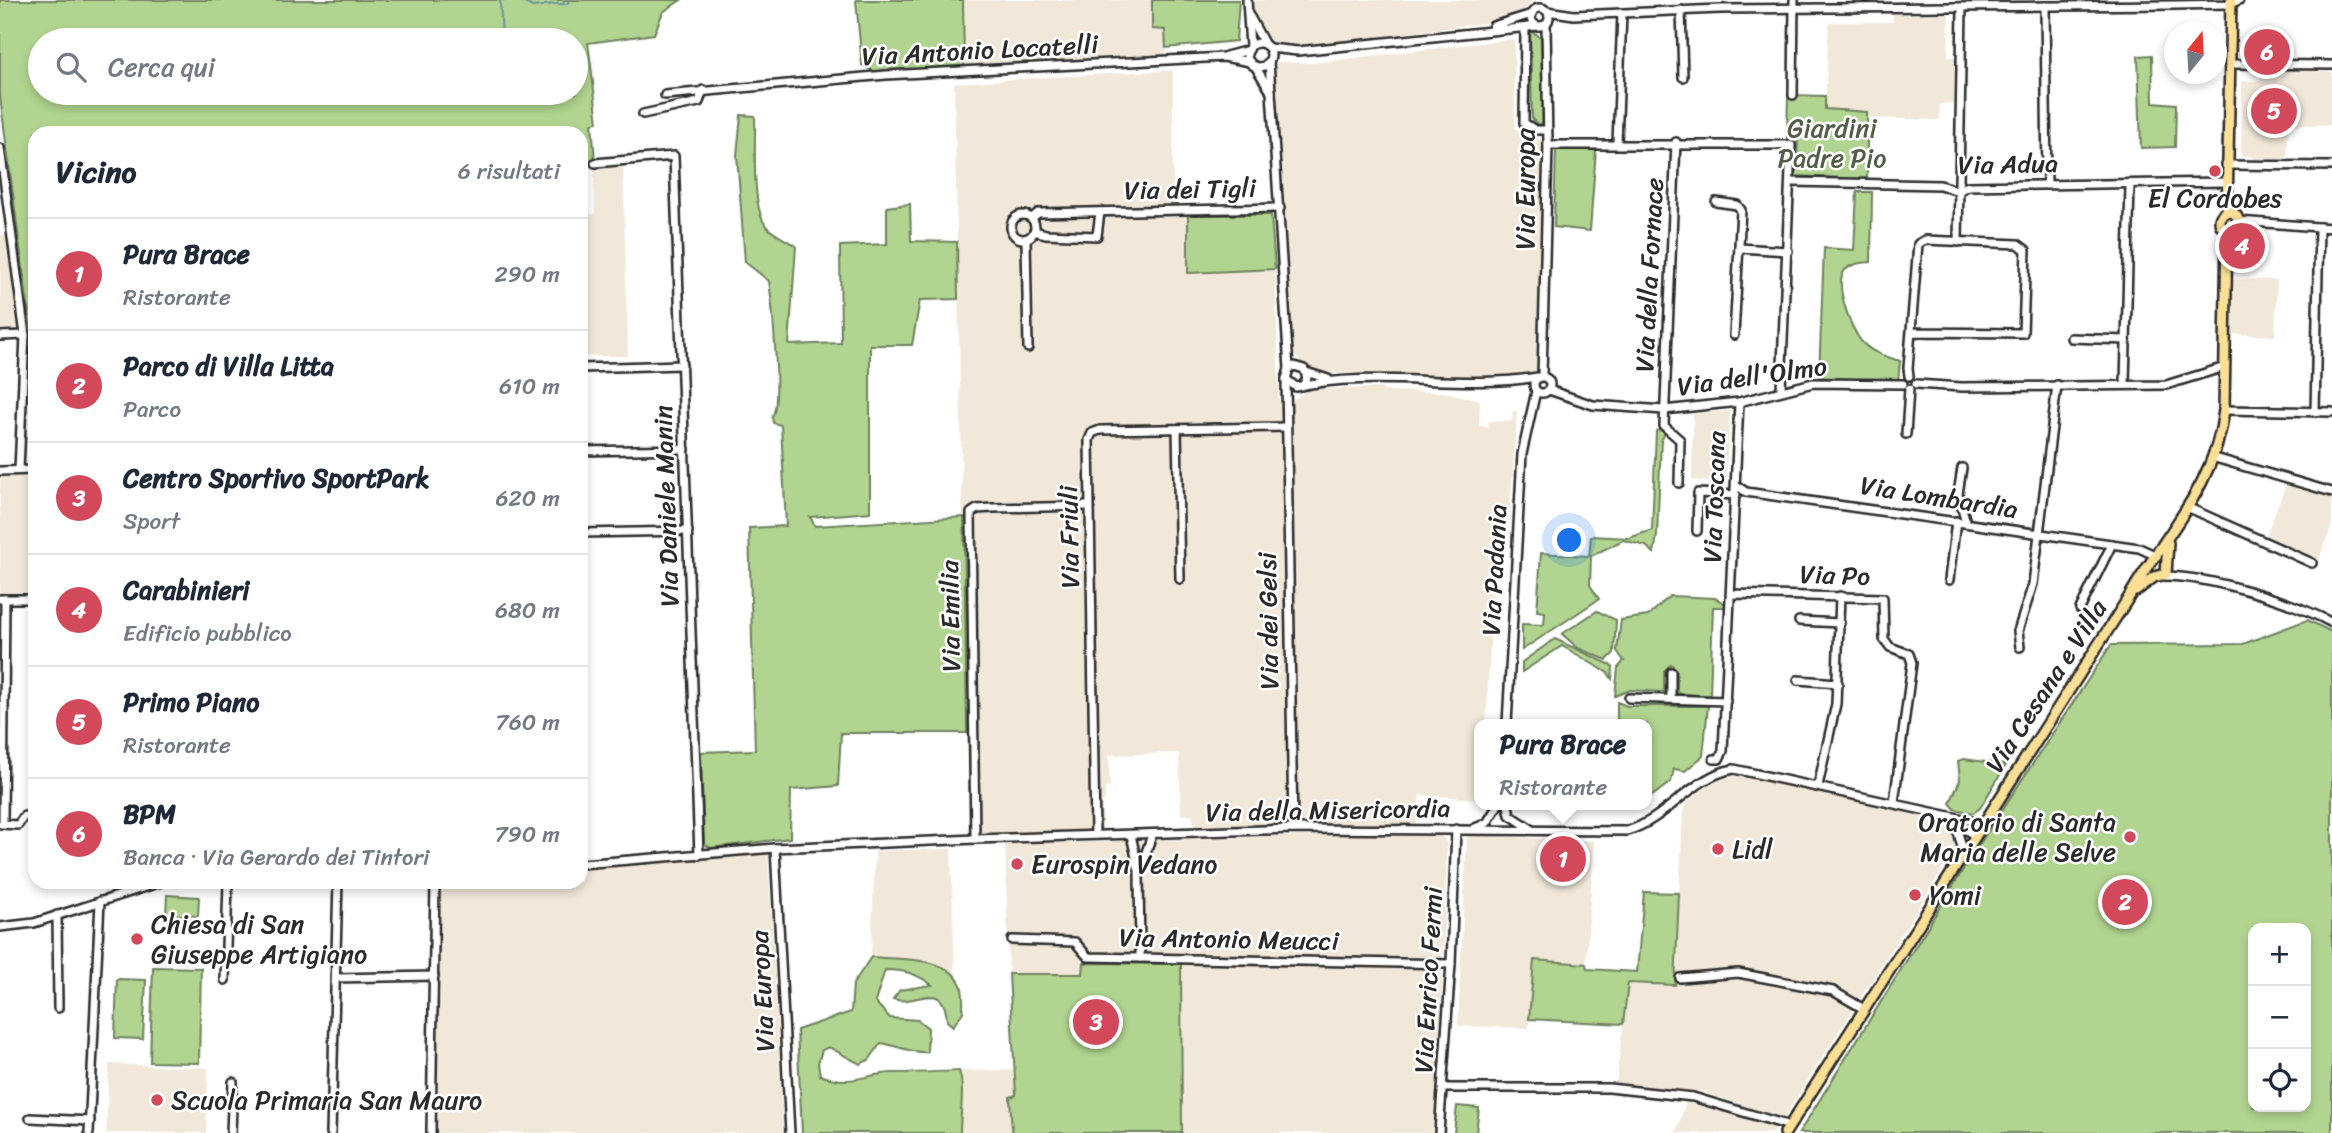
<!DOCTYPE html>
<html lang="it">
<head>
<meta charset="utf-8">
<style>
  body { margin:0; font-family:Sriracha,sans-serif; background:#f2f2f3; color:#1f2937 }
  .controls { position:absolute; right:21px; bottom:21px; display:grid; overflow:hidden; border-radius:14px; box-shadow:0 4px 10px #0003 }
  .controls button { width:63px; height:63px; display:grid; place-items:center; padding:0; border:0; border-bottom:2px solid #e0e1e3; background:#fff; color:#1f2937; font:35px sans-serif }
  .compass { position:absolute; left:2164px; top:21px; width:63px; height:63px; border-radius:50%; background:#fff; box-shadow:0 4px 10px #0003; rotate:18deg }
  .you { position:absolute; left:1570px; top:541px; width:24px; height:24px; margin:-18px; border:5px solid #fff; border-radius:50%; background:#1a73e8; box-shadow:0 0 0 10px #1a73e833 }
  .badge { display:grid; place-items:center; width:46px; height:46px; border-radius:50%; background:#d1495b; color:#fff; font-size:23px; font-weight:700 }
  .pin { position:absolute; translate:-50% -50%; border:4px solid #fff; box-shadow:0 2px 7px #0006 }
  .popup { position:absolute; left:1474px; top:719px; width:178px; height:91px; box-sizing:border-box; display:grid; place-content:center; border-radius:14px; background:#fff; filter:drop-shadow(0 2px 5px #0005); font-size:23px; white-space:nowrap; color:#747a83 }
  .popup b { font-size:26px; color:#1f2937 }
  .popup::after { content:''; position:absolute; left:50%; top:100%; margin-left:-14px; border:14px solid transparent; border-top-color:#fff }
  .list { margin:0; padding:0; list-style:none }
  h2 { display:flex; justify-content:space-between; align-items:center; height:91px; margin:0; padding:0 28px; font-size:30px }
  h2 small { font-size:23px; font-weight:400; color:#747a83 }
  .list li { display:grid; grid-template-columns:46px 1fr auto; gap:21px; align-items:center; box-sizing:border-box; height:112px; padding:0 28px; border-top:2px solid #e0e1e3 }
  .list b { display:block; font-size:26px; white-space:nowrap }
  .list p { margin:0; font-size:23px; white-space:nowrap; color:#747a83 }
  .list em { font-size:23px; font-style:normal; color:#747a83 }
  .icon { flex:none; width:38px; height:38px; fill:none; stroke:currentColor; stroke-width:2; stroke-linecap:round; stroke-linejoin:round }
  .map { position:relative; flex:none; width:2332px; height:1133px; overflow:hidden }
  .search { position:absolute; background:#fff; box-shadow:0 4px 10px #0003; left:28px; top:28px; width:560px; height:77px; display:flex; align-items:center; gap:18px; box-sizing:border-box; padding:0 24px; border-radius:38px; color:#747a83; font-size:26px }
  .panel { position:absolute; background:#fff; box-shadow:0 4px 10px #0003; left:28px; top:126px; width:560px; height:763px; border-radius:21px }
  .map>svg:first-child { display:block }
</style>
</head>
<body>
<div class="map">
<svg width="2332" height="1133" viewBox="0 0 2332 1133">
  <rect width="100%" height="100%" fill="#fff"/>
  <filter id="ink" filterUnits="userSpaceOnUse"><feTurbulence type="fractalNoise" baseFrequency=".0143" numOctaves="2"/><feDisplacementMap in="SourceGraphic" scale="14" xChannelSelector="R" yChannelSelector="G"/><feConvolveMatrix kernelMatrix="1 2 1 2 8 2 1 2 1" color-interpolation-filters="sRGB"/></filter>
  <g filter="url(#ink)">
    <g fill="#f1e8da">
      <polygon points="963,0 1152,0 1152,29 1165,30 1166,56 964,68"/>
      <polygon points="1250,0 1533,0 1516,19 1280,49 1266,39 1251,10"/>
      <polygon points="1893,14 1949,14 1948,57 1955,57 1954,103 1940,104 1939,120 1867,118 1867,112 1825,109 1829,22 1893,22"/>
      <polygon points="1514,39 1515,129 1531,132 1543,142 1538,369 1522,377 1313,373 1294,355 1289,343 1275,67 1278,62 1312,63"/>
      <polygon points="1173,70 1173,204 1188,205 1188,273 1275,269 1279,401 1293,400 1308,389 1383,388 1384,391 1444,392 1480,400 1479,426 1488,427 1488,421 1512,421 1513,410 1517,412 1510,509 1497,511 1486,724 1479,724 1479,799 1420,795 1416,824 1194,829 1193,814 1181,815 1179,753 1109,755 1110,788 1105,788 1105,801 1102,802 1103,833 969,836 954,83"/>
      <polygon points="2260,70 2332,72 2332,125 2288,124 2287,162 2254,161 2253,156 2241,156 2242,81 2260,81"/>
      <polygon points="623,164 628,356 581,356 581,215 595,214 594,165"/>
      <polygon points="0,235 5,235 19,328 16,331 0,332"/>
      <polygon points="2231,279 2277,280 2275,336 2230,334"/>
      <polygon points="1730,411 1725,484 1692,480 1693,414"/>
      <polygon points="35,475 35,589 29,590 29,595 0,596 0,477"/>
      <polygon points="2287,482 2332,495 2332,525 2318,562 2265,538"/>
      <polygon points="1737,775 1933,818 1953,831 1955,850 1783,1119 1700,1091 1689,1093 1616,1084 1628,983 1675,985 1683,811 1687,802 1716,780"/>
      <polygon points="1438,832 1447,843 1438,1096 1432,1133 1182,1133 1181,964 1084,964 1083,974 1009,974 1005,844"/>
      <polygon points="1467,835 1594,841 1586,964 1534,960 1529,1028 1458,1026"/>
      <polygon points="951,849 955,976 932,963 871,957 875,851"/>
      <polygon points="768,852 783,1133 437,1133 441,882 581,882 581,869"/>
      <polygon points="109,1064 208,1068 206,1133 106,1133"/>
      <polygon points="1014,1070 1016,1096 1010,1097 1012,1133 960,1133 959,1098 963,1084 959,1071"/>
      <polygon points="1686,1102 1773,1126 1775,1130 1773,1133 1676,1133"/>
    </g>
    <g fill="#b1d590" stroke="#6e805e" stroke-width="2" fill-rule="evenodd">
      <path d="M0 0H681L663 12 654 34 588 43 598 122 592 123 595 161 581 162V133H35L33 345 0 97ZM40 40H576V93H40Z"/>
      <polygon points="856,0 963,0 964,68 877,73 862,65"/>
      <polygon points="1152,0 1239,0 1236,41 1166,48 1165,30 1152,29"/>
      <polygon points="1530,31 1541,37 1543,119 1539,126 1532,119"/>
      <polygon points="2152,55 2153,102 2176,104 2175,147 2141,148 2138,56"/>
      <polygon points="1788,95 1825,96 1825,109 1867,112 1867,179 1796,176 1798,139 1787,138"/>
      <path d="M741 115 755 116C756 140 750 211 768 228 775 235 787 240 796 246L789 345 841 343 840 246 887 244V207L910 204 911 241 957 242 958 299 920 300 912 345H870V512L810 517 815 526 964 517 967 733H841L838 786 791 790 790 838 711 848 704 844 701 752 755 750 749 528 786 526 781 425 773 423 772 416C782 405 772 302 769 281L745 262 737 155Z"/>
      <polygon points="1556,149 1596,149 1590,231 1554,227"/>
      <path d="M1857 192H1872L1871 262C1862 263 1852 263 1845 270 1833 284 1851 328 1861 341 1871 353 1887 357 1900 361L1898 382 1819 377 1824 248 1854 250Z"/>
      <polygon points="1188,215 1271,215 1275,269 1188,273"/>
      <polygon points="1659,430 1666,431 1661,441 1657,536 1654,553 1646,546 1623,540 1591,556 1590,585 1599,599 1522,650 1522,624 1544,625 1545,612 1537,611 1541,553 1589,556 1591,536 1629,538 1652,530 1656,431"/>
      <polygon points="1670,596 1715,598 1726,604 1726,607 1713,607 1710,696 1677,693 1677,671 1671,664 1664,671 1664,692 1630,690 1615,696 1618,668 1624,661 1617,651 1621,620 1648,616"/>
      <polygon points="1597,611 1616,620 1614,653 1607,660 1578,648 1562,634"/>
      <path d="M2307 620 2332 632V1133H1799L1975 851 2111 645 2243 644ZM2253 928H2306V1107H2253Z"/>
      <polygon points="1555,639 1609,664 1613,667 1612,679 1608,673 1562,646 1522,672 1522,662"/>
      <polygon points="1617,702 1627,706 1708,706 1703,756 1685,771 1674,769 1671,782 1652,796 1647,796 1647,724 1617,724"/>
      <polygon points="1964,759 2006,765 1980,808 1973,813 1955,809 1950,803 1960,780 1958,761"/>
      <polygon points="1644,892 1679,893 1675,985 1628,983 1623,1024 1529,1019 1534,960 1586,964 1587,969 1637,972"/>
      <polygon points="167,895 199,897 198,916 166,914"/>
      <path d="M871 957C898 960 948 955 961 985 964 993 963 1004 963 1012L953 1026 947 1021C944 976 916 1007 893 999L900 990 932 985C916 973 904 970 885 970L875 1002 890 1018 918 1020 928 1028 927 1052C914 1054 895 1045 881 1043L869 1060 860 1064 829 1047 822 1050 818 1063 820 1075C853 1087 863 1074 892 1073 914 1073 936 1072 959 1071 965 1089 960 1112 960 1133H802L797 1030 851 1012 853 984Z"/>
      <polygon points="1084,963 1181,964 1182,1133 1012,1133 1010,1097 1016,1095 1009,974 1083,974"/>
      <polygon points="153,967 201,968 199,1063 150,1062"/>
      <polygon points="117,979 146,980 143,1039 115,1038"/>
      <polygon points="1457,1106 1479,1108 1476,1133 1454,1133"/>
    </g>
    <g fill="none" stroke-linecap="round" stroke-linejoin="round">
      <g stroke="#6892a3" stroke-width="2">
        <polyline points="500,0 502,40"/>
        <polyline points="518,0 531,6"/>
        <polyline points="556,4 567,4 570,0"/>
        <polyline points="545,5 554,4"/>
        <polyline points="532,7 543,6"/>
      </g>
      <defs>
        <g id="minor">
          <polyline points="1247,0 1250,47"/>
          <polyline points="2045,6 2047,185"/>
          <circle cx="1540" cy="17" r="9"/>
          <polyline points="1681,10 1683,77"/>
          <polyline points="1547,11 1574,15 1720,9 2175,5 2230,4 2239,0"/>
          <polyline points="1250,17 1265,45"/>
          <polyline points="1493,26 1532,14"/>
          <polyline points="1525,28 1524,123 1535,130 1547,130"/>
          <circle cx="1259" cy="55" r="12"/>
          <polyline points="1269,48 1298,51 1538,26"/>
          <polyline points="1226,56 1249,50"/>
          <polyline points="1269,61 1289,369"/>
          <polyline points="2229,64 2332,65"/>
          <polyline points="1255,66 1271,92"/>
          <polyline points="665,95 886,75 1224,57 1250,62"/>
          <polyline points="1793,95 1794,0"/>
          <polyline points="643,114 699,102 703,90"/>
          <polyline points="1676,142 1664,426 1680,440 1679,483"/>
          <polyline points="1617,144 1622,13"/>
          <polyline points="1548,145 1791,145 1781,390"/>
          <polyline points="0,148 25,335 19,470"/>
          <polyline points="595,163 674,156 699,855"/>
          <polyline points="2226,165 2332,166"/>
          <polyline points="1791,182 1940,185 1958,191 1968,186 2225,182"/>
          <polyline points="1716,202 1737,205 1741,210 1734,335"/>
          <circle cx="1023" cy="227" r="12"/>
          <polyline points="1032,218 1038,213 1280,208"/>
          <polyline points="2238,221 2332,228"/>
          <polyline points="1034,231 1046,234 1097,236 1100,212"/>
          <polyline points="1026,240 1028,348"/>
          <polyline points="1958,242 1962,8"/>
          <polyline points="1739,248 1788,251"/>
          <polyline points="0,336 25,335"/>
          <polyline points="2071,338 2126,340"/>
          <polyline points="581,368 682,365"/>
          <polyline points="1306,372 1328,379"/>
          <polyline points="1542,376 1548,145 1546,25"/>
          <polyline points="1909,376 1908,368 1918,244 1925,240 2018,244 2026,250 2023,333 1911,332"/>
          <circle cx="1542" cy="385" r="8"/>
          <polyline points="1286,379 1293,829"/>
          <path d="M1304 384 1307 378 1304 369 1294 366 1289 369 1286 379 1296 387C1374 369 1459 390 1538 377"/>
          <polyline points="1916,384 1962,387 2166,385 2225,367"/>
          <polyline points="2125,384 2130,184"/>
          <polyline points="1549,390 1593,405 1664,410 1739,402 1813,383 1903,384"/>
          <polyline points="2224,410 2332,412"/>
          <polyline points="2315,412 2319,227"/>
          <polyline points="1177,429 1180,579"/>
          <polyline points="1906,434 1909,389"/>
          <polyline points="581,451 685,449"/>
          <polyline points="2215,458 2332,492"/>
          <polyline points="1962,468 1958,494 1966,522"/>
          <polyline points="0,471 35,470"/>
          <polyline points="1736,485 1746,492 2139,548 2157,556"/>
          <polyline points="2187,507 2312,563"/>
          <polyline points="1697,531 1698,493 1736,495"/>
          <polyline points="581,533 688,531"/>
          <path d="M2163 576C2209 576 2292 601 2332 623"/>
          <polyline points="1949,580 1956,521"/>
          <polyline points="1731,594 1883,598 1884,639 1890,647 1909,654 1912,663 1894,803"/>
          <polyline points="0,599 35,599"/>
          <polyline points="2080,609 2112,544"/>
          <polyline points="1799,621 1840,623"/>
          <polyline points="2020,647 2018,631 2033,584 2057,385"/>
          <polyline points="1798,680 1838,683"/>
          <polyline points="1629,698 1726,701"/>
          <polyline points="1671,699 1671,672"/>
          <polyline points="1507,724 1522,454 1536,391"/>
          <polyline points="1714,759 1719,759 1723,751 1739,402"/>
          <polyline points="1818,786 1836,704 1840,596"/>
          <polyline points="1508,805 1510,815 1530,828"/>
          <polyline points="1946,816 1974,835"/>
          <polyline points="3,823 5,599"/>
          <polyline points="1,824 18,825 24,816 35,816"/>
          <polyline points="1956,825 1963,851"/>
          <polyline points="1475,828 1487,823 1498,805"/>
          <polyline points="1095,835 1089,440 1092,433 1100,430 1286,427"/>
          <polyline points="1131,835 1139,871 1140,958"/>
          <polyline points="975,839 971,513 977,509 992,508 1089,506"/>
          <polyline points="775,848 790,1133"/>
          <path d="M581 864 775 848 975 839 1293 829 1627 831C1668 819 1692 776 1734 769L1982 823"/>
          <polyline points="1140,870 1152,835"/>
          <polyline points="57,915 58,1008"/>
          <polyline points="0,927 34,923 161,882"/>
          <polyline points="1012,940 1075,942 1088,957 1451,964"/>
          <polyline points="336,978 434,976"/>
          <polyline points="1680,978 1738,973 1833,991 1864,1009"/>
          <polyline points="225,980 228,882"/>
          <polyline points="1444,1088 1609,1088 1693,1097 1790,1126"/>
          <polyline points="30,1118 90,1121"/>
          <polyline points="89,1133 100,901"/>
          <polyline points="231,1133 233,1082"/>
          <polyline points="331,1133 338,882"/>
          <polyline points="431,1133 435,882"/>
          <polyline points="1439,1133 1451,964 1456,829"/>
        </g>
        <g id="major">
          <polyline points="2227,212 2231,0"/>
          <circle cx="2229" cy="221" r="9"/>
          <polyline points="2136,591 2154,577 2166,574 2168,543"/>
          <path d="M1785 1133 2129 597C2164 535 2216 486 2224 410L2227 230"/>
        </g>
      </defs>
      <use href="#minor" stroke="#2b2b2b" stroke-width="12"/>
      <use href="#major" stroke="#2b2b2b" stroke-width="14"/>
      <use href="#minor" stroke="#fff" stroke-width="7"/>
      <use href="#major" stroke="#fbdf96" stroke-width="9"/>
    </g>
  </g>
  <g fill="#d1495b" stroke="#fff" stroke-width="2.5">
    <circle cx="2215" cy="171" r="7"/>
    <circle cx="2130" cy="837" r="7"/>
    <circle cx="1718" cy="849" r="7"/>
    <circle cx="1017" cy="864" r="7"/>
    <circle cx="1915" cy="895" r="7"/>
    <circle cx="137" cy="939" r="7"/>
    <circle cx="157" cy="1100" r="7"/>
  </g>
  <g text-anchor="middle" stroke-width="5" stroke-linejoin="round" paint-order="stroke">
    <g font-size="26" fill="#2b2b2b" stroke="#fff">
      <text transform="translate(980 50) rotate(-3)" y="9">Via Antonio Locatelli</text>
      <text transform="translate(2008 164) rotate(-1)" y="9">Via Adua</text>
      <text transform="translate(1190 189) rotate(-1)" y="9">Via dei Tigli</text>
      <text transform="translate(1525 189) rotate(-90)" y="9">Via Europa</text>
      <text transform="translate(1649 275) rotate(-87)" y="9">Via della Fornace</text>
      <text transform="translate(1752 376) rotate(-8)" y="9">Via dell'Olmo</text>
      <text transform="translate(1714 497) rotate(-88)" y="9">Via Toscana</text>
      <text transform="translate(1939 497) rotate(9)" y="9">Via Lombardia</text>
      <text transform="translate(666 506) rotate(-92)" y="9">Via Daniele Manin</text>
      <text transform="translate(1069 537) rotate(-91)" y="9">Via Friuli</text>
      <text transform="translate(1494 570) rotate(-87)" y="9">Via Padania</text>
      <text transform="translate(1835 575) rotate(2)" y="9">Via Po</text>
      <text transform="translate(950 616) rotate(-91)" y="9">Via Emilia</text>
      <text transform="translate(1268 621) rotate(-91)" y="9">Via dei Gelsi</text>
      <text transform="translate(2046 686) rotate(-57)" y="9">Via Cesana e Villa</text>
      <text transform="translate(1328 810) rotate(-1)" y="9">Via della Misericordia</text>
      <text transform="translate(1229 939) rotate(1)" y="9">Via Antonio Meucci</text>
      <text transform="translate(1428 980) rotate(-87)" y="9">Via Enrico Fermi</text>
      <text transform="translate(762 991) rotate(-93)" y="9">Via Europa</text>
    </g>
    <g font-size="26" fill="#535e49" stroke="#fff">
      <text x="1832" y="137">Giardini<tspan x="1832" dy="30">Padre Pio</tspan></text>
    </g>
    <g font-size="26" fill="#2b2b2b" stroke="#fff" text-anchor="start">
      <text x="2215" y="207" text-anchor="middle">El Cordobes</text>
      <text x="2116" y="831" text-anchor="end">Oratorio di Santa<tspan x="2116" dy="30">Maria delle Selve</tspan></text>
      <text x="1732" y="858">Lidl</text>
      <text x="1031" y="873">Eurospin Vedano</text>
      <text x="1929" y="904">Yomi</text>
      <text x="151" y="933">Chiesa di San<tspan x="151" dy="30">Giuseppe Artigiano</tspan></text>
      <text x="171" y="1109">Scuola Primaria San Mauro</text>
    </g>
  </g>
</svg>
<div class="controls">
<button>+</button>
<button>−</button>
<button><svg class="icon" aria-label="locate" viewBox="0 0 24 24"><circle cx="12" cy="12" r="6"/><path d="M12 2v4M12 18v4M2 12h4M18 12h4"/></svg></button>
</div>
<svg class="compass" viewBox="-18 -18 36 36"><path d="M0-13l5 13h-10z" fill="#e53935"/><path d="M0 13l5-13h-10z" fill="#747a83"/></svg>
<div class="you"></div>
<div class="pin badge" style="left:1563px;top:859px">1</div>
<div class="popup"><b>Pura Brace</b>Ristorante</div>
<div class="pin badge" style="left:2125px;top:902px">2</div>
<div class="pin badge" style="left:1096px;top:1022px">3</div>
<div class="pin badge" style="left:2242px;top:246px">4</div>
<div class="pin badge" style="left:2274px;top:111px">5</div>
<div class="pin badge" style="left:2267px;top:52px">6</div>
<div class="search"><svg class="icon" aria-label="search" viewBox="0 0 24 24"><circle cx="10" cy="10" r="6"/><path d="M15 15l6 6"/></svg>Cerca qui</div>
<section class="panel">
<h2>Vicino<small>6 risultati</small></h2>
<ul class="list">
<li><span class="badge">1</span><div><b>Pura Brace</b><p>Ristorante</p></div><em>290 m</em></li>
<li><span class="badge">2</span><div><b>Parco di Villa Litta</b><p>Parco</p></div><em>610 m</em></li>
<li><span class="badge">3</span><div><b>Centro Sportivo SportPark</b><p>Sport</p></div><em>620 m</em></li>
<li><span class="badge">4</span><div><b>Carabinieri</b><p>Edificio pubblico</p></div><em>680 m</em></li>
<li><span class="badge">5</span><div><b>Primo Piano</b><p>Ristorante</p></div><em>760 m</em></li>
<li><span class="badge">6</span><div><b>BPM</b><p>Banca · Via Gerardo dei Tintori</p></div><em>790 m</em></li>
</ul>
</section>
</div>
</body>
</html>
